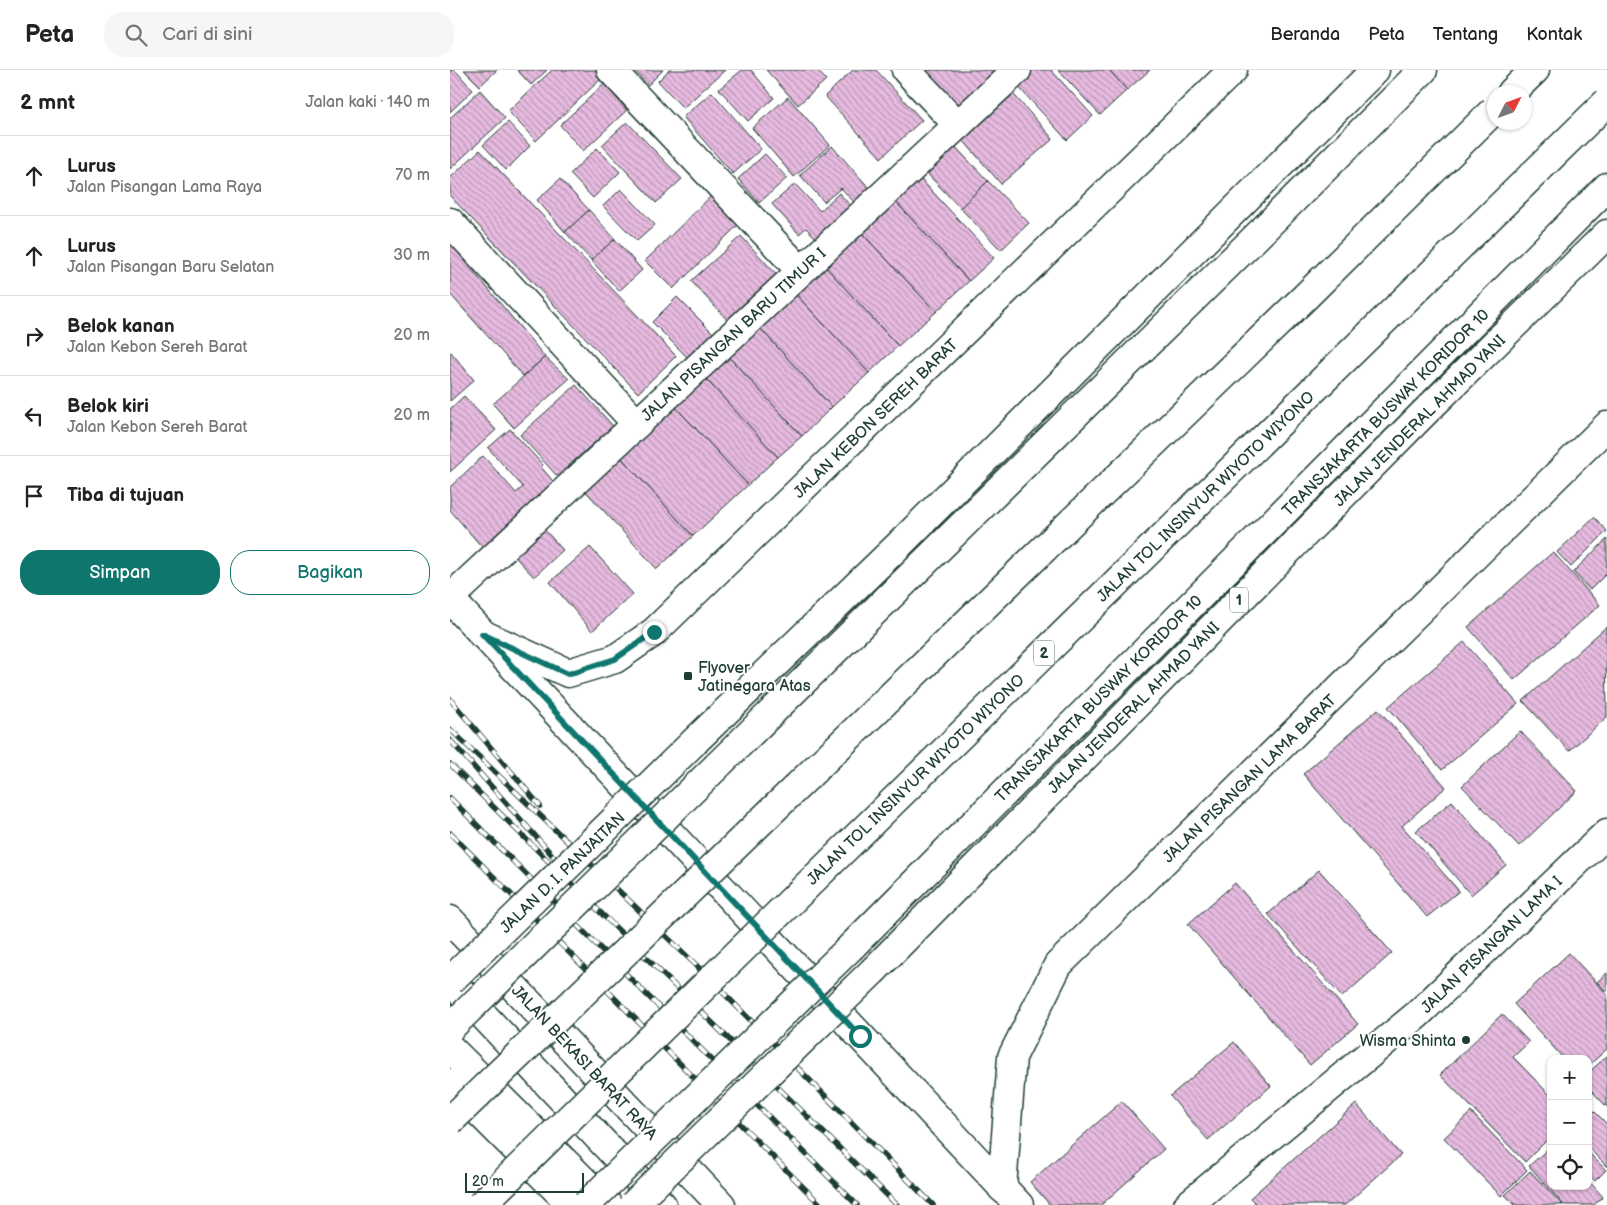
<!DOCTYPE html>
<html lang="id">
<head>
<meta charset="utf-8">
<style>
  body { margin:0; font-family:"Balsamiq Sans",sans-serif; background:#f6f6f6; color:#222 }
  .controls { position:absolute; right:15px; bottom:15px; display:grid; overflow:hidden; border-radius:10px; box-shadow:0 1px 4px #0004 }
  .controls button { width:45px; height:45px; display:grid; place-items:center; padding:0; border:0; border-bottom:1px solid #e0e0e0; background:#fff; color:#222; font:25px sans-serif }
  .compass { position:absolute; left:1037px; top:15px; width:45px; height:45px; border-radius:50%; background:#fff; box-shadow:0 1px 4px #0004; rotate:48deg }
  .scale { position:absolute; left:15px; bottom:12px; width:119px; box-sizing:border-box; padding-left:5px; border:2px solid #1f3d34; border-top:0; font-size:14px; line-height:18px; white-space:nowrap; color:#1f3d34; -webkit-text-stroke:4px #fff; paint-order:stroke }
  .stop { position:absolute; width:15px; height:15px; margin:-11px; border:4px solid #0f766e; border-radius:50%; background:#fff }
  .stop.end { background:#0f766e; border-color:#fff; box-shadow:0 1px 5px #0008 }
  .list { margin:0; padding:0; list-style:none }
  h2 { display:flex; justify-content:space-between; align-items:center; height:65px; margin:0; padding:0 20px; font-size:21px }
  h2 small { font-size:16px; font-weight:400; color:#767676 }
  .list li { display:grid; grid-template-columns:32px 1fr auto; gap:15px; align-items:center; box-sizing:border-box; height:80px; padding:0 20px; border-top:1px solid #e0e0e0 }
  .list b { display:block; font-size:19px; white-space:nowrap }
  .list p { margin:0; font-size:16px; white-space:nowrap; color:#767676 }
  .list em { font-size:16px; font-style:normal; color:#767676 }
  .actions { display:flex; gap:10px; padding:15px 20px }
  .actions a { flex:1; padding:11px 0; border:1px solid #0f766e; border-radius:20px; text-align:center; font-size:18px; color:#0f766e }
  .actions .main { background:#0f766e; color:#fff }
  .icon { flex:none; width:28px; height:28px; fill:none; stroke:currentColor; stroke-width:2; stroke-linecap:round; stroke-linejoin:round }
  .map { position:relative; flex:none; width:1157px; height:1135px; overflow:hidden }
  header { display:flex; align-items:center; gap:30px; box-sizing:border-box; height:70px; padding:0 25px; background:#fff; border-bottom:1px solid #e0e0e0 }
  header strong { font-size:24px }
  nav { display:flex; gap:28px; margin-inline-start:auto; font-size:18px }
  .search { width:350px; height:45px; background:#f6f6f6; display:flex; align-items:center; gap:12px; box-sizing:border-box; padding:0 18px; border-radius:20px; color:#767676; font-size:19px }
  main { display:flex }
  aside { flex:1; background:#fff }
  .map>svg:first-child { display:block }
</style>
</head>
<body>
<header>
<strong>Peta</strong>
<div class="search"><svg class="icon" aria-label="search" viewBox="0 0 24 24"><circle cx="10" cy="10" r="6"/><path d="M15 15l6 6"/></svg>Cari di sini</div>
<nav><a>Beranda</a><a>Peta</a><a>Tentang</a><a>Kontak</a></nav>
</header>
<main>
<aside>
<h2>2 mnt<small>Jalan kaki · 140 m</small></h2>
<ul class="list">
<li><svg class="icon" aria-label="ahead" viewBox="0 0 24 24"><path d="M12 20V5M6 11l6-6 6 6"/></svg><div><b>Lurus</b><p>Jalan Pisangan Lama Raya</p></div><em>70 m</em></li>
<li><svg class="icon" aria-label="ahead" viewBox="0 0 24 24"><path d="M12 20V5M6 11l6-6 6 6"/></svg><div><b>Lurus</b><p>Jalan Pisangan Baru Selatan</p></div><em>30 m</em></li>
<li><svg class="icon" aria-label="right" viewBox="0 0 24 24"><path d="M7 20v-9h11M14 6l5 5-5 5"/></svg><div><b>Belok kanan</b><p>Jalan Kebon Sereh Barat</p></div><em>20 m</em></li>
<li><svg class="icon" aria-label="left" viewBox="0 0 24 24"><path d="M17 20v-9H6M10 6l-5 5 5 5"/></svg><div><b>Belok kiri</b><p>Jalan Kebon Sereh Barat</p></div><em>20 m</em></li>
<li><svg class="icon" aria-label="arrive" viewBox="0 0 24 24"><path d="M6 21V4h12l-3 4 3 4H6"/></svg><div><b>Tiba di tujuan</b></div></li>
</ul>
<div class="actions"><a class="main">Simpan</a><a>Bagikan</a></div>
</aside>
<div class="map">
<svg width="1157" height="1135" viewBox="0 0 1157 1135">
  <defs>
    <pattern id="building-back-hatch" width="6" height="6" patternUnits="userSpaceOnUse" patternTransform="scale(1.25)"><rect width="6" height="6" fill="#e7badf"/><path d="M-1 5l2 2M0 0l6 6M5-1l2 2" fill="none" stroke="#bb98b6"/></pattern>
  </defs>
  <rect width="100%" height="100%" fill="#fff"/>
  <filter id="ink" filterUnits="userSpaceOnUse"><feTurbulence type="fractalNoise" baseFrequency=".02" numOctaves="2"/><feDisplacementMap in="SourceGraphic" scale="10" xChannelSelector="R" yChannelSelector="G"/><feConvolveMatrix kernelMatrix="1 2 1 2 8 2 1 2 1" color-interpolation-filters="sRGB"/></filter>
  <g filter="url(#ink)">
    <g fill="url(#building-back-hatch)" stroke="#1f3d34">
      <polygon points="0,0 5,0 23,20 0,42"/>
      <polygon points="14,0 47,0 30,16"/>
      <polygon points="67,0 97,0 81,15"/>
      <polygon points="102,0 150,0 155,5 86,71 58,41"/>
      <polygon points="184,0 213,0 198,15"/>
      <polygon points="219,0 275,0 233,38 208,11"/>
      <polygon points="292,0 301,0 324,28 298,51 269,19"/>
      <polygon points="316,0 367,0 376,10 348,35"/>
      <polygon points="403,0 426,0 472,50 431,88 375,26"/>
      <polygon points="478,0 552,0 510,40 474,4"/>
      <polygon points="576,0 601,0 643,46 617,70 563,11"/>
      <polygon points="608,0 659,0 677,20 650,45"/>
      <polygon points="659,0 700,0 677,20"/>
      <polygon points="154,14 177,40 133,81 110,55"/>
      <polygon points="557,17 603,69 551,114 506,62"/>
      <polygon points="30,20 55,48 0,99 0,48"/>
      <polygon points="262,22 311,79 283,104 233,47"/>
      <polygon points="338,27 380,75 344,107 302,58"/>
      <polygon points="58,52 80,76 56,100 33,75"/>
      <polygon points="177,52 232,109 206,133 152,75"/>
      <polygon points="497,68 538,111 510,138 469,95"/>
      <polygon points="382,76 421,120 406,134 391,118 374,132 350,105"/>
      <polygon points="147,78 170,102 143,128 120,104"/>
      <polygon points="30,80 226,286 188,323 0,126 0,108"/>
      <polygon points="315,84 337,108 309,133 288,109"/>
      <polygon points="467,105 544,188 519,211 442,128"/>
      <polygon points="110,109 139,140 115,162 87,130"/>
      <polygon points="538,111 579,153 551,180 510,138"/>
      <polygon points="345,114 370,141 389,123 407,143 373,175 356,158 349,164 322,134"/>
      <polygon points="171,119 205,155 187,171 153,136"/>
      <polygon points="263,124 291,152 223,219 195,191"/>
      <polygon points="442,128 519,211 486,242 408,159"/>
      <polygon points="139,140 165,169 141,190 115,162"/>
      <polygon points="408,159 486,242 448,276 372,193"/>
      <polygon points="291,166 329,207 280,253 241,211"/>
      <polygon points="165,169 192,200 169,221 141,190"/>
      <polygon points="0,173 95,287 73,306 0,224"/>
      <polygon points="372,193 448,276 419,303 342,220"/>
      <polygon points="342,220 419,303 382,337 306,254"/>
      <polygon points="227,227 268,268 243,293 202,252"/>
      <polygon points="306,254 382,337 352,366 274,282"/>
      <polygon points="1,282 24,310 0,331 0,283"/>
      <polygon points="274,282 352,366 328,387 251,304"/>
      <polygon points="95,287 119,309 64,358 43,334"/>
      <polygon points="251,304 328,387 298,415 221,332"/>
      <polygon points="126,315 163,356 107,406 70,365"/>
      <polygon points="14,326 46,360 0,402 0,339"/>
      <polygon points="221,332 298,415 243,466 166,382"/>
      <polygon points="60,359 93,395 91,397 108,417 37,483 0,440 0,417 33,386 66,423 73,417 38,378"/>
      <polygon points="166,382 243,466 207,499 130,415"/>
      <polygon points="1144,447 1157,461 1121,497 1107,482"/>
      <polygon points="93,458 113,480 84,507 64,486"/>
      <polygon points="1157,469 1157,503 1140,520 1123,502"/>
      <polygon points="140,477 183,524 142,561 100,512"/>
      <polygon points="1103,482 1150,535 1064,610 1018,557"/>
      <polygon points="1156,557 1157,647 1119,681 1073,631"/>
      <polygon points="1014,572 1068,634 992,700 938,637"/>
      <polygon points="928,639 996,717 952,756 1009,821 977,847 853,704"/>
      <polygon points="1070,661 1127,721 1069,776 1012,716"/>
      <polygon points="1002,731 1056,795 1021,825 966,761"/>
      <polygon points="869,800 942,883 892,927 818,844"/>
      <polygon points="785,813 908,954 860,995 738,854"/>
      <polygon points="1119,883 1157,924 1157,979 1138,996 1138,989 1114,989 1064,934"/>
      <polygon points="1157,903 1157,922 1147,912"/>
      <polygon points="1052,944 1079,972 1063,987 1101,1026 1101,1066 1075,1092 990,1005"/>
      <polygon points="784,972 821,1016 758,1070 720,1026"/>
      <polygon points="1157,986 1157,1037 1138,1017 1138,1003"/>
      <polygon points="672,1031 714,1079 651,1135 600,1135 580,1112"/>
      <polygon points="906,1034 951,1085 895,1135 807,1135 800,1128"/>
      <polygon points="1138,1035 1157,1054 1157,1097 1138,1077"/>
      <polygon points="1021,1042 1077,1100 1051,1126 994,1068"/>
      <polygon points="1101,1076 1101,1116 1138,1116 1138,1110 1153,1127 1144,1135 1114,1135 1079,1096"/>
      <polygon points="1138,1082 1156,1100 1145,1111 1138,1104"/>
      <polygon points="1080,1101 1113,1135 1065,1135 1055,1125"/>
    </g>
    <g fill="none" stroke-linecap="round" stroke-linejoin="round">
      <defs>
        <g id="minor">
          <polyline points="161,0 351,201"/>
          <polyline points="456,0 508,55"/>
          <polyline points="0,152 187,354"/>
          <polyline points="0,528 567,0"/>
          <polyline points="0,529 569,1135"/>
          <polyline points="32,564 118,603 165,589 204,562 783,0"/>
          <polyline points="267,696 806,167 973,0"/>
          <polyline points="402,876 1157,117"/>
          <polyline points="0,910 212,1135"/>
          <polyline points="0,978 158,1135"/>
          <polyline points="552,1118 562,987 608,895 1157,356"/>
          <polyline points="738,1135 968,944 1157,763"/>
        </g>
        <g id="major">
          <polyline points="0,850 271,1135"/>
          <polyline points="0,1013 122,1135"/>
        </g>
        <g id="highway">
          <polyline points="1062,22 1085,0"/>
          <polyline points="245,671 449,475 925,0"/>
          <polyline points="424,900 974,343 1157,164"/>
        </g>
      </defs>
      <use href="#minor" stroke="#1f3d34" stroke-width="31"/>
      <use href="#major" stroke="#1f3d34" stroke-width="31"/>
      <use href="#highway" stroke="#1f3d34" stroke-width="31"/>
      <use href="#minor" stroke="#fff" stroke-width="28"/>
      <use href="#major" stroke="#fff" stroke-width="28"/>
      <use href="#highway" stroke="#fff" stroke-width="28"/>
      <defs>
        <g id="rail">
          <polyline points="0,629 90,736"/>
          <polyline points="0,659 244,893 483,1135"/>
          <polyline points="0,670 112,796"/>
          <polyline points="0,694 447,1135"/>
          <polyline points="0,728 407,1135"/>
          <polyline points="0,763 371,1135"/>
        </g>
      </defs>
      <use href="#rail" stroke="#1f3d34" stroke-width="5.5"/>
      <use href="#rail" stroke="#fff" stroke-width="4" stroke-dasharray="11" stroke-linecap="butt"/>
      <defs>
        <g id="minor-bridge">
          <polyline points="0,958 267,696"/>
          <polyline points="136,1135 402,876"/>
        </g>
        <g id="highway-bridge">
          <polyline points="0,911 245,671"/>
          <polyline points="0,1051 853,229 1044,40"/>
          <polyline points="31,1135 1157,32"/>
          <polyline points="183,1135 424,900"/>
        </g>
      </defs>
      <use href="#minor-bridge" stroke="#1f3d34" stroke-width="31" stroke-linecap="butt"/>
      <use href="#highway-bridge" stroke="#1f3d34" stroke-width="31" stroke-linecap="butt"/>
      <use href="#minor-bridge" stroke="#fff" stroke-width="28"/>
      <use href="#highway-bridge" stroke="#fff" stroke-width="28"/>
    </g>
  </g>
  <g fill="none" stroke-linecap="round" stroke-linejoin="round" filter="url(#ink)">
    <polyline stroke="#0f766e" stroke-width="6" points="204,562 165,589 118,604 32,564 410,966"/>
  </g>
  <g fill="#1f3d34" stroke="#fff" stroke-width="2">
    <rect x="233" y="601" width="10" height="10" rx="2.5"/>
    <circle cx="1016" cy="970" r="5"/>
  </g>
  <g text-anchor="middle" stroke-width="4" stroke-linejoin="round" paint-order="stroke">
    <g fill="#fff" stroke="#627771" stroke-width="1">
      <rect x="780" y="517.5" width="18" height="25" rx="4"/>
      <rect x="584" y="570.5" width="20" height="25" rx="4"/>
    </g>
    <g font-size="15" font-weight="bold" fill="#1f3d34">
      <text x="789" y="535">1</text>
      <text x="594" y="588">2</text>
    </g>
    <g font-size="16" fill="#1f3d34" stroke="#fff">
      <text transform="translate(283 264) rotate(-43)" y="6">JALAN PISANGAN BARU TIMUR I</text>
      <text transform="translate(935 342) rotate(-45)" y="6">TRANSJAKARTA BUSWAY KORIDOR 10</text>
      <text transform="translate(425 348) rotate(-44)" y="6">JALAN KEBON SEREH BARAT</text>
      <text transform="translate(969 350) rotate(-45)" y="6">JALAN JENDERAL AHMAD YANI</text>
      <text transform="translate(755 426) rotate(-44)" y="6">JALAN TOL INSINYUR WIYOTO WIYONO</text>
      <text transform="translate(648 628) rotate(-45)" y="6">TRANSJAKARTA BUSWAY KORIDOR 10</text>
      <text transform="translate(683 637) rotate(-45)" y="6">JALAN JENDERAL AHMAD YANI</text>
      <text transform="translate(799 708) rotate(-44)" y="6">JALAN PISANGAN LAMA BARAT</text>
      <text transform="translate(465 709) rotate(-44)" y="6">JALAN TOL INSINYUR WIYOTO WIYONO</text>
      <text transform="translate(112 802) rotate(-44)" y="6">JALAN D. I. PANJAITAN</text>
      <text transform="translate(1041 874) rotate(-44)" y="6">JALAN PISANGAN LAMA I</text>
      <text transform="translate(135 992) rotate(47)" y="6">JALAN BEKASI BARAT RAYA</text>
    </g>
    <g font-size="16" fill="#1f3d34" stroke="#fff" text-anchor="start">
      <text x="248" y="603">Flyover<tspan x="248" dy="18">Jatinegara Atas</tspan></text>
      <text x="1006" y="976" text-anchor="end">Wisma Shinta</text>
    </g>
  </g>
</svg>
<div class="controls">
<button>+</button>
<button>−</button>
<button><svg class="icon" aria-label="locate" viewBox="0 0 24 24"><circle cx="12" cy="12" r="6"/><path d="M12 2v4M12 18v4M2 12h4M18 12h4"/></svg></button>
</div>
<svg class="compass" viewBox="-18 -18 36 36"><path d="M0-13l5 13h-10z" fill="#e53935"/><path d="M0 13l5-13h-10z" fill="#767676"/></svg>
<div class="scale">20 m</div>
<div class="stop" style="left:410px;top:966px"></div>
<div class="stop end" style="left:204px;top:562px"></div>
</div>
</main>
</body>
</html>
